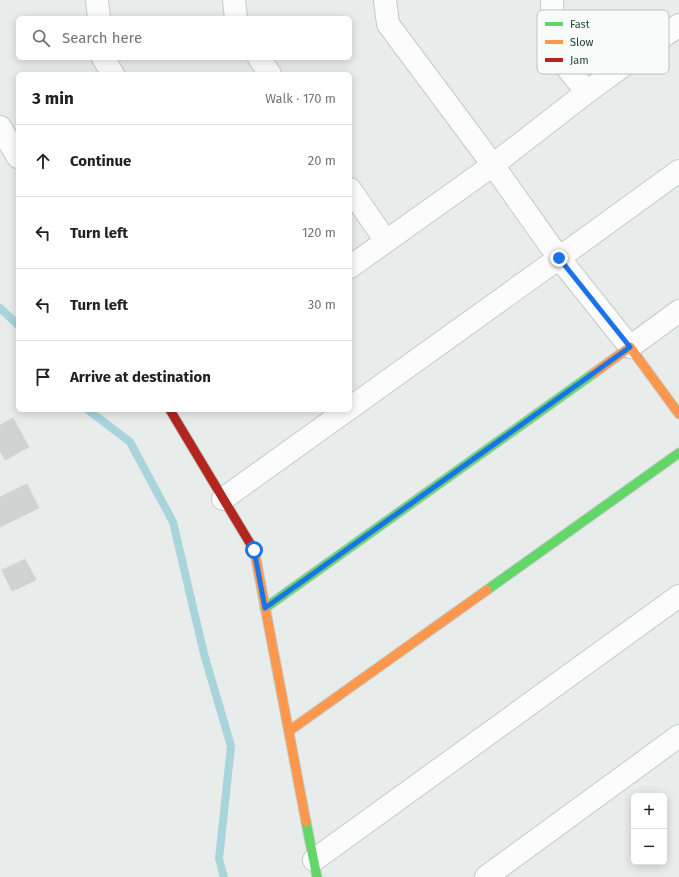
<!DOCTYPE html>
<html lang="en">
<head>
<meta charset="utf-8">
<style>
  body { margin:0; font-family:"Fira Sans",sans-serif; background:#f2f2f2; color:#202124 }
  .controls { position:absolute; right:12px; bottom:12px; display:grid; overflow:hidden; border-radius:6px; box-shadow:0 2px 10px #0003 }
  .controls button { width:36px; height:36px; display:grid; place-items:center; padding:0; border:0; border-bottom:1px solid #e0e0e0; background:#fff; color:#202124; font:20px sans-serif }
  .stop { position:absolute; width:12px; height:12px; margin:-9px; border:3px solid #1a73e8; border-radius:50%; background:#fff }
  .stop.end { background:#1a73e8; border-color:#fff; box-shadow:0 1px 4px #0008 }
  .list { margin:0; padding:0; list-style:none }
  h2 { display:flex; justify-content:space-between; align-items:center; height:52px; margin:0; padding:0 16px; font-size:17px }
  h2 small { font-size:13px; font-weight:400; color:#757577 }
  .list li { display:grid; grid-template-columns:26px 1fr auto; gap:12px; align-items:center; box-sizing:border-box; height:72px; padding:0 16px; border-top:1px solid #e0e0e0 }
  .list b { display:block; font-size:15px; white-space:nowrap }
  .list em { font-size:13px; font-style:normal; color:#757577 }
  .icon { flex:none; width:22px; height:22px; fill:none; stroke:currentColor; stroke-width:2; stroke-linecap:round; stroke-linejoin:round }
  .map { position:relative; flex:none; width:679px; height:877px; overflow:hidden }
  .search { position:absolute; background:#fff; box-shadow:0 2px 10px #0003; left:16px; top:16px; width:336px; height:44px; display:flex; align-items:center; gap:10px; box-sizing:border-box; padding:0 14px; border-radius:6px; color:#757577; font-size:15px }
  .panel { position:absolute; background:#fff; box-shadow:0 2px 10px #0003; left:16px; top:72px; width:336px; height:340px; border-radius:6px }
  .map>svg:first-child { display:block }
</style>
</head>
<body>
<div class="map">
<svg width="679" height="877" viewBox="0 0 679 877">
  <rect width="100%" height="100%" fill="#e8edeb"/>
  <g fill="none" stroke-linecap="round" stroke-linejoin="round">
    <g stroke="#a9d4db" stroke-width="8">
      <polyline points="0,308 18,325"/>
      <polyline points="88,410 130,442 173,522 204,654 231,746 219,859 224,877"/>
    </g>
  </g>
  <g fill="#cfd4d2" stroke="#d1d6d4">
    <polygon points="13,418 29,447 5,460 0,451 0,425"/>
    <polygon points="27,484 39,508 0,527 0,497"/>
    <polygon points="25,559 36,580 12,591 2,570"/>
  </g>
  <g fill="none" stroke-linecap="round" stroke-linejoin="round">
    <defs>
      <g id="street">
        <polyline points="97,0 99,18"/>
        <polyline points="234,0 236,18"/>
        <polyline points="385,0 388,24 493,165 587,92"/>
        <polyline points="552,0 553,29 568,69 587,92 679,25"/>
        <polyline points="103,58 113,74"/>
        <polyline points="259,58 270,74"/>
        <polyline points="0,127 18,157"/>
        <polyline points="350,189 386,241"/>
        <polyline points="350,267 493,165 559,258 679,171"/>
        <polyline points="350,408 559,258 630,347 679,311"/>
        <polyline points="223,499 347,410"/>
        <polyline points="314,860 679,596"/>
        <polyline points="486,877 679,736"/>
      </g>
      <g id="fast">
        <polyline points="487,590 679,453"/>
        <polyline points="265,608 594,373"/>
        <polyline points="306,822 317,877"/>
      </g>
      <g id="slow">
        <polyline points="594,373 630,347 679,414"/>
        <polyline points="255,554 306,822"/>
        <polyline points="289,731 487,590"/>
      </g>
      <polyline id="jam" points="170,410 254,550 255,554"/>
    </defs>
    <use href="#street" stroke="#c5cac8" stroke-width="24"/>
    <use href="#fast" stroke="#c3cbc8" stroke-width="11"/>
    <use href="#slow" stroke="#c3cbc8" stroke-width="11"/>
    <use href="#jam" stroke="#c3cbc8" stroke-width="11"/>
    <use href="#street" stroke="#fcfcfc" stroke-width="22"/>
    <use href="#fast" stroke="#63d668" stroke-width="9"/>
    <use href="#slow" stroke="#ff974d" stroke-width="9"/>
    <use href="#jam" stroke="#b3261e" stroke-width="9"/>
  </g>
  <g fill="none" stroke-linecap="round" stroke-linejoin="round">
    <polyline stroke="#1a73e8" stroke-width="5" points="254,550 265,608 630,347 559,258"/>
  </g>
  <rect x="537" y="10" width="132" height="64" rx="6" fill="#f7fbf9" stroke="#b8c4c0" stroke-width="1"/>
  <rect x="545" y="22" width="18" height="4" fill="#63d668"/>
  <rect x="545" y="40" width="18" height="4" fill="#ff974d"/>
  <rect x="545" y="58" width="18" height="4" fill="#b3261e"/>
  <g font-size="11" fill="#24423a">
    <text x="570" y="28">Fast</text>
    <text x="570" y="46">Slow</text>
    <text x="570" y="64">Jam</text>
  </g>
</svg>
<div class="controls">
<button>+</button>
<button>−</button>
</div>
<div class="stop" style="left:254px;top:550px"></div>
<div class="stop end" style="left:559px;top:258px"></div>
<div class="search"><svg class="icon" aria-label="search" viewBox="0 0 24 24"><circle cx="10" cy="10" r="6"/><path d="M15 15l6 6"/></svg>Search here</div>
<section class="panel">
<h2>3 min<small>Walk · 170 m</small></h2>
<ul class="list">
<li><svg class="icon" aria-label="ahead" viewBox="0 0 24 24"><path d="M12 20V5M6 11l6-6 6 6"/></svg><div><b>Continue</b></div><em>20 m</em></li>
<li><svg class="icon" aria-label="left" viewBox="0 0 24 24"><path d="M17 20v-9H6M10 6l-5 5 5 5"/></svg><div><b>Turn left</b></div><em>120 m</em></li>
<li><svg class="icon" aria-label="left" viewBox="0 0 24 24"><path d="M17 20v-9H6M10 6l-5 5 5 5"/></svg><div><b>Turn left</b></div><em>30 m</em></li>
<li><svg class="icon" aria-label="arrive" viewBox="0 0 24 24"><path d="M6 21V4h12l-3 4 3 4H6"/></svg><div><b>Arrive at destination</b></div></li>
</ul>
</section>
</div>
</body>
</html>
